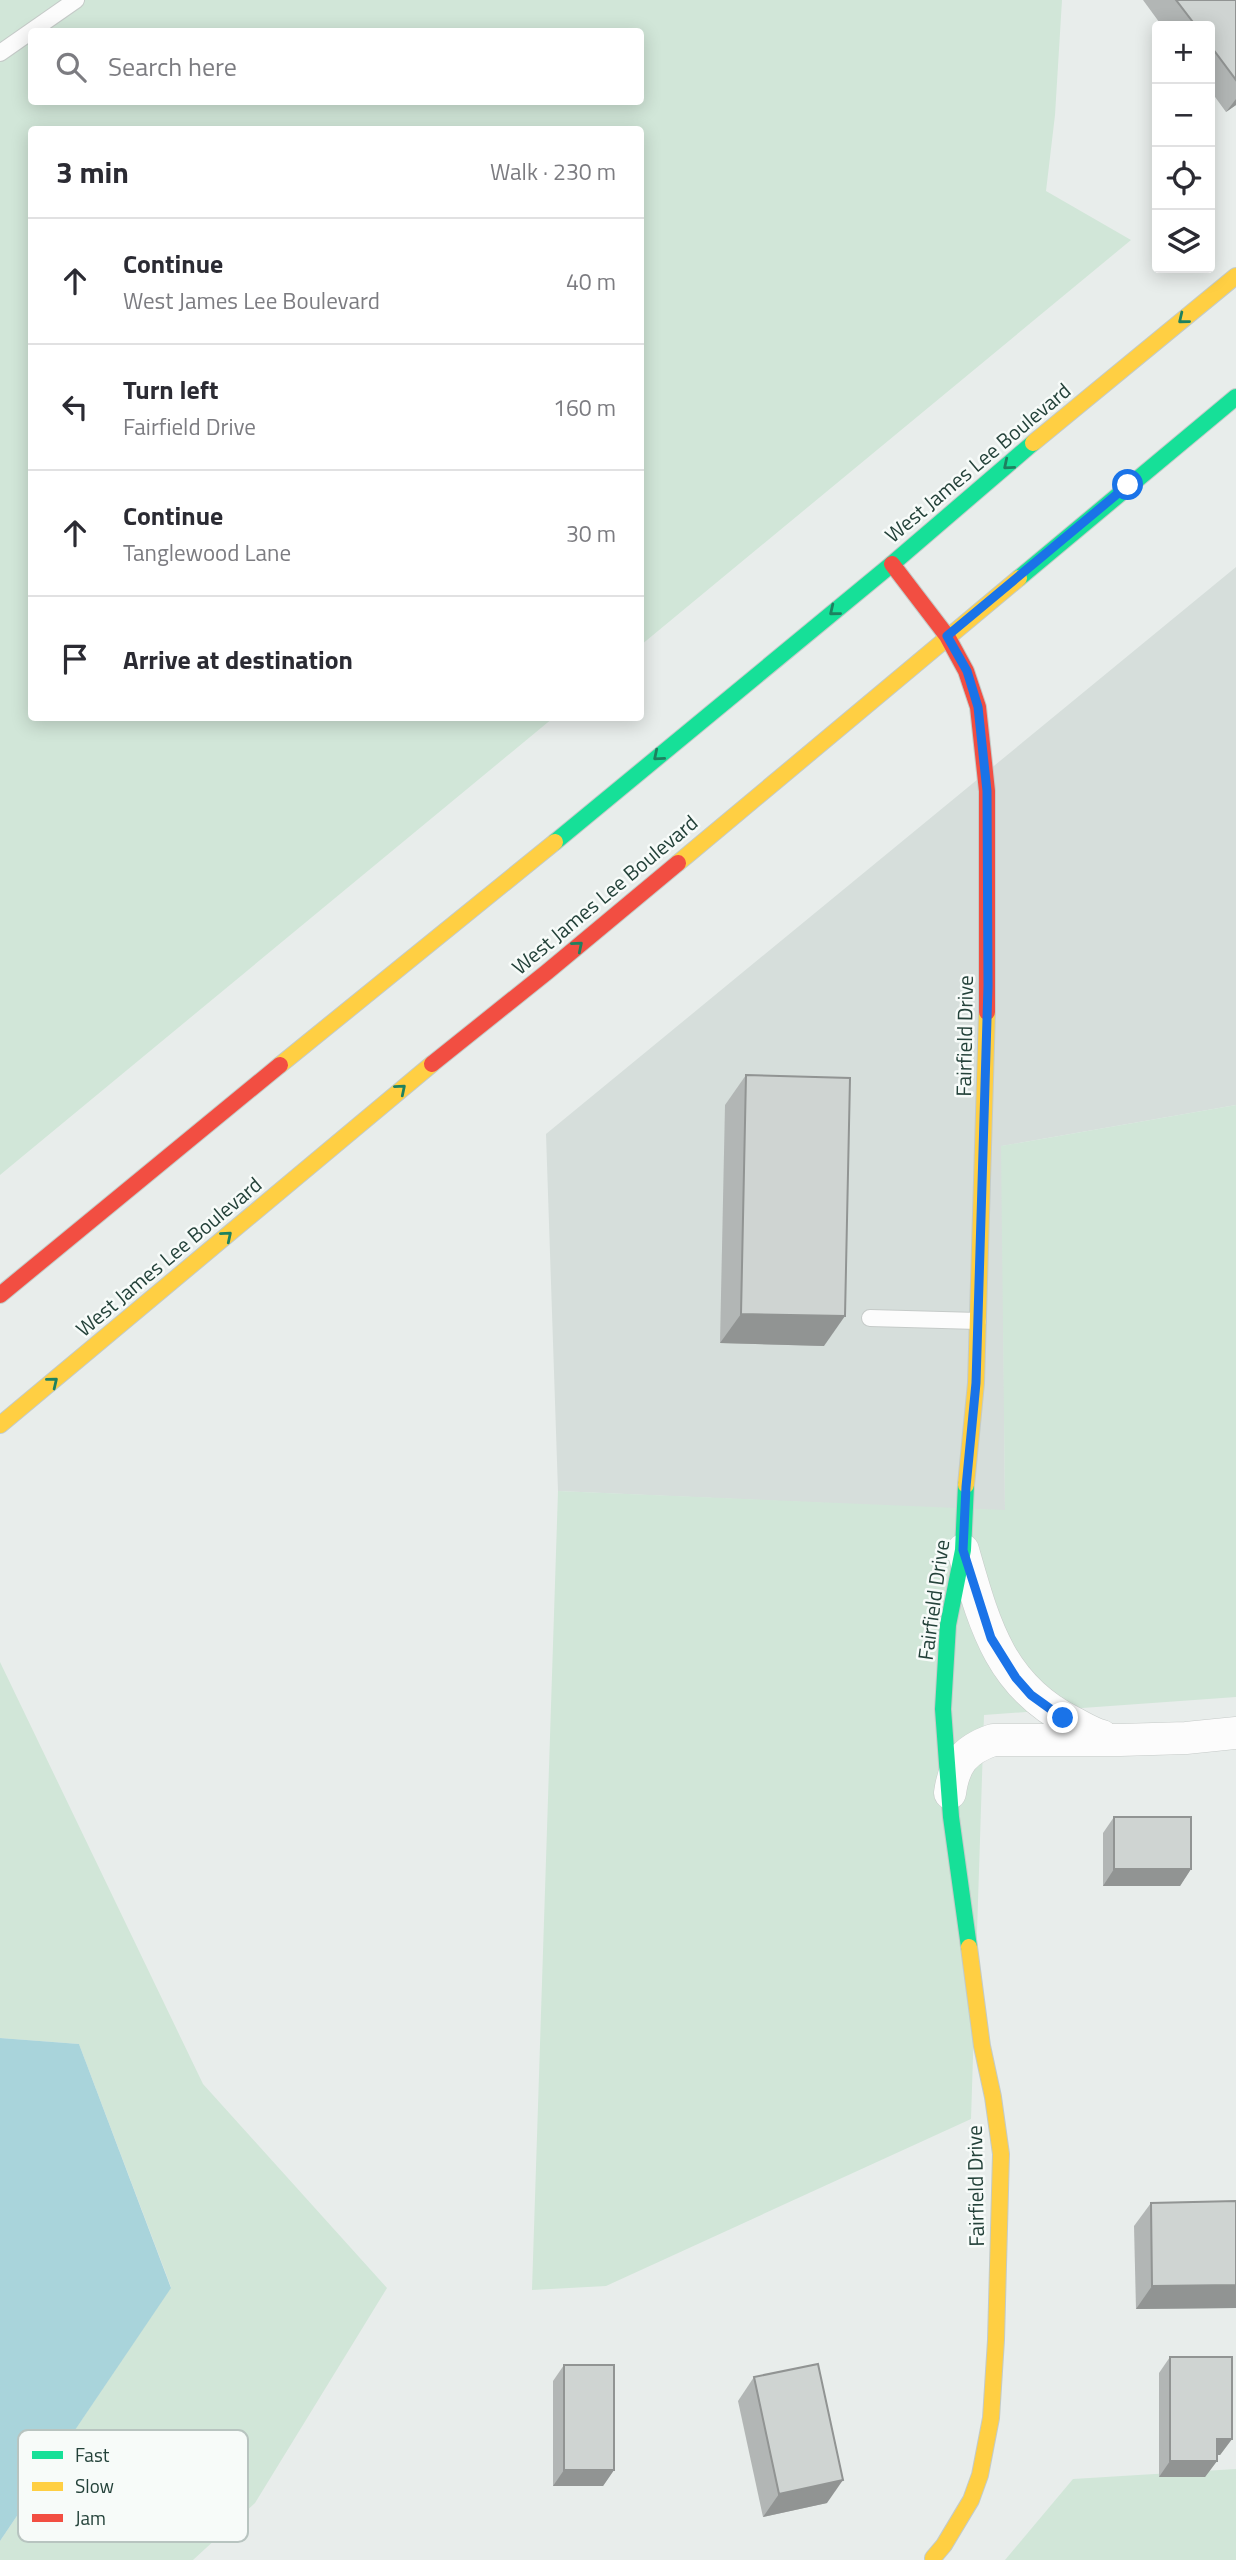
<!DOCTYPE html>
<html lang="en">
<head>
<meta charset="utf-8">
<style>
  body { margin:0; font-family:"Titillium Web",sans-serif; background:#f7f7f7; color:#2b2b33 }
  .controls { position:absolute; right:21px; top:21px; display:grid; overflow:hidden; border-radius:7px; box-shadow:0 4px 18px #0003 }
  .controls button { width:63px; height:63px; display:grid; place-items:center; padding:0; border:0; border-bottom:2px solid #e1e1e2; background:#fff; color:#2b2b33; font:35px sans-serif }
  .stop { position:absolute; width:21px; height:21px; margin:-16px; border:5px solid #1a73e8; border-radius:50%; background:#fff }
  .stop.end { background:#1a73e8; border-color:#fff; box-shadow:0 2px 7px #0008 }
  .list { margin:0; padding:0; list-style:none }
  h2 { display:flex; justify-content:space-between; align-items:center; height:91px; margin:0; padding:0 28px; font-size:30px }
  h2 small { font-size:23px; font-weight:400; color:#7c7c81 }
  .list li { display:grid; grid-template-columns:46px 1fr auto; gap:21px; align-items:center; box-sizing:border-box; height:126px; padding:0 28px; border-top:2px solid #e1e1e2 }
  .list b { display:block; font-size:26px; white-space:nowrap }
  .list p { margin:0; font-size:23px; white-space:nowrap; color:#7c7c81 }
  .list em { font-size:23px; font-style:normal; color:#7c7c81 }
  .icon { flex:none; width:38px; height:38px; fill:none; stroke:currentColor; stroke-width:2; stroke-linecap:round; stroke-linejoin:round }
  .map { position:relative; flex:none; width:1236px; height:2560px; overflow:hidden }
  .search { position:absolute; background:#fff; box-shadow:0 4px 18px #0003; left:28px; top:28px; width:616px; height:77px; display:flex; align-items:center; gap:18px; box-sizing:border-box; padding:0 24px; border-radius:7px; color:#7c7c81; font-size:26px }
  .panel { position:absolute; background:#fff; box-shadow:0 4px 18px #0003; left:28px; top:126px; width:616px; height:595px; border-radius:7px }
  .map>svg:first-child { display:block }
</style>
</head>
<body>
<div class="map">
<svg width="1236" height="2560" viewBox="0 0 1236 2560">
  <rect width="100%" height="100%" fill="#e8edeb"/>
  <polygon fill="#d6dedb" points="1236,567 1236,1105 1002,1146 1005,1511 558,1491 546,1134"/>
  <g fill="#d1e6d8" fill-rule="evenodd">
    <path d="M0 0H1062L1055 115 1046 191 1131 240 641 645 640 130H32V718H553L0 1175ZM32 32H640V102H32Z"/>
    <polygon points="1236,1105 1236,1697 984,1715 971,2119 606,2286 532,2290 558,1491 1005,1510 1001,1146"/>
    <polygon points="0,1662 203,2084 387,2288 255,2503 193,2560 0,2560 0,2541 171,2287 79,2044 0,2038"/>
    <polygon points="1236,2469 1236,2560 1005,2560 1073,2479"/>
  </g>
  <polygon fill="#a9d4db" points="0,2038 79,2044 171,2288 0,2541"/>
  <g fill="none" stroke-linecap="round" stroke-linejoin="round">
    <defs>
      <g id="lane">
        <polyline points="0,53 76,0"/>
        <polyline points="870,1318 978,1321"/>
      </g>
      <g id="street">
        <path d="M963 1550C984 1623 999 1685 1072 1722 1082 1727 1091 1733 1102 1736"/>
        <path d="M950 1793C954 1764 964 1750 993 1740H1120L1186 1738 1236 1733"/>
      </g>
      <g id="fast">
        <polyline points="1019,578 1236,397"/>
        <polyline points="555,842 892,564 1033,443"/>
        <polyline points="966,1485 963,1550 948,1625 943,1709 951,1817 969,1947"/>
      </g>
      <g id="slow">
        <polyline points="1033,443 1236,276"/>
        <polyline points="678,863 1019,578"/>
        <polyline points="280,1065 555,842"/>
        <polyline points="0,1425 432,1064"/>
        <polyline points="966,1485 976,1383 987,1012"/>
        <polyline points="933,2558 944,2545 971,2500 980,2475 991,2418 996,2340 1001,2154 993,2097 982,2046 969,1947"/>
      </g>
      <g id="jam">
        <polyline points="892,564 947,636 966,671 978,707 987,791 987,1012"/>
        <polyline points="432,1064 547,972 678,863"/>
        <polyline points="0,1295 280,1065"/>
      </g>
    </defs>
    <use href="#lane" stroke="#c5cac8" stroke-width="18"/>
    <use href="#street" stroke="#c5cac8" stroke-width="33"/>
    <use href="#fast" stroke="#c3cbc8" stroke-width="18"/>
    <use href="#slow" stroke="#c3cbc8" stroke-width="18"/>
    <use href="#jam" stroke="#c3cbc8" stroke-width="18"/>
    <use href="#lane" stroke="#fcfcfc" stroke-width="16"/>
    <use href="#street" stroke="#fcfcfc" stroke-width="32"/>
    <use href="#fast" stroke="#16e098" stroke-width="16"/>
    <use href="#slow" stroke="#ffcf43" stroke-width="16"/>
    <use href="#jam" stroke="#f24e42" stroke-width="16"/>
  </g>
  <g fill="#b2b6b5">
    <polygon points="1143,0 1236,0 1236,105 1226,112 1210,90 1210,26 1162,26"/>
    <polygon points="746,1075 824,1346 720,1343 725,1105"/>
    <polygon points="1114,1817 1191,1869 1180,1886 1103,1886 1103,1833"/>
    <polygon points="1236,2201 1236,2308 1136,2309 1134,2226 1151,2203"/>
    <polygon points="1170,2357 1232,2439 1220,2455 1217,2455 1217,2461 1205,2477 1159,2477 1159,2373"/>
    <polygon points="564,2365 614,2470 603,2486 553,2486 553,2381"/>
    <polygon points="754,2377 827,2503 763,2517 738,2401"/>
  </g>
  <g fill="#919493">
    <polygon points="1236,99 1236,105 1226,112"/>
    <polygon points="741,1314 845,1316 824,1346 720,1343"/>
    <polygon points="1114,1869 1191,1869 1180,1886 1103,1886"/>
    <polygon points="1236,2285 1236,2308 1136,2309 1152,2286"/>
    <polygon points="1217,2439 1232,2439 1220,2455 1205,2455"/>
    <polygon points="1170,2461 1217,2461 1205,2477 1159,2477"/>
    <polygon points="564,2470 614,2470 603,2486 553,2486"/>
    <polygon points="843,2480 827,2503 763,2517 779,2494"/>
  </g>
  <g fill="#cfd4d2" stroke="#919493" stroke-width="2">
    <polygon points="1176,0 1236,0 1236,80 1210,45 1210,26 1196,26"/>
    <polygon points="746,1075 850,1078 845,1316 741,1314"/>
    <rect x="1114" y="1817" width="77" height="52"/>
    <polygon points="1236,2201 1236,2285 1152,2286 1151,2203"/>
    <polygon points="1170,2357 1232,2357 1232,2439 1217,2439 1217,2461 1170,2461"/>
    <polygon points="818,2364 843,2480 779,2494 754,2377"/>
    <rect x="564" y="2365" width="50" height="105"/>
  </g>
  <defs><path id="oneway-chevron" d="M-2-3.5L2.5 0L-2 3.5" fill="none" stroke-width="1.6" stroke-linecap="round" stroke-linejoin="round" transform="scale(1.75)"/></defs>
  <g stroke="#1e8160">
    <use href="#oneway-chevron" transform="translate(1183 319) rotate(141)"/>
    <use href="#oneway-chevron" transform="translate(1008 465) rotate(140)"/>
    <use href="#oneway-chevron" transform="translate(834 611) rotate(141)"/>
    <use href="#oneway-chevron" transform="translate(658 756) rotate(140)"/>
    <use href="#oneway-chevron" transform="translate(578 946) rotate(-40)"/>
    <use href="#oneway-chevron" transform="translate(401 1089) rotate(-40)"/>
    <use href="#oneway-chevron" transform="translate(227 1236) rotate(-40)"/>
    <use href="#oneway-chevron" transform="translate(53 1382) rotate(-39)"/>
  </g>
  <g fill="none" stroke-linecap="round" stroke-linejoin="round">
    <polyline stroke="#1a73e8" stroke-width="9" points="1063,1718 1031,1695 1016,1678 991,1638 963,1550 966,1487 976,1383 988,986 987,791 978,707 967,671 947,636 1128,485"/>
  </g>
  <g text-anchor="middle" stroke-width="5" stroke-linejoin="round" paint-order="stroke">
    <g font-size="21" fill="#24423a" stroke="#f7fbf9">
      <text transform="translate(978 463) rotate(-40)" y="7">West James Lee Boulevard</text>
      <text transform="translate(605 895) rotate(-40)" y="7">West James Lee Boulevard</text>
      <text transform="translate(965 1036) rotate(-89)" y="7">Fairfield Drive</text>
      <text transform="translate(169 1257) rotate(-40)" y="7">West James Lee Boulevard</text>
      <text transform="translate(934 1600) rotate(-82)" y="7">Fairfield Drive</text>
      <text transform="translate(976 2186) rotate(-91)" y="7">Fairfield Drive</text>
    </g>
  </g>
  <rect x="18" y="2430" width="230" height="112" rx="10" fill="#f7fbf9" stroke="#b8c4c0" stroke-width="2"/>
  <rect x="32" y="2451" width="31" height="8" fill="#16e098"/>
  <rect x="32" y="2482" width="31" height="9" fill="#ffcf43"/>
  <rect x="32" y="2514" width="31" height="8" fill="#f24e42"/>
  <g font-size="19" fill="#24423a">
    <text x="75" y="2462">Fast</text>
    <text x="75" y="2493">Slow</text>
    <text x="75" y="2525">Jam</text>
  </g>
</svg>
<div class="controls">
<button>+</button>
<button>−</button>
<button><svg class="icon" aria-label="locate" viewBox="0 0 24 24"><circle cx="12" cy="12" r="6"/><path d="M12 2v4M12 18v4M2 12h4M18 12h4"/></svg></button>
<button><svg class="icon" aria-label="layers" viewBox="0 0 24 24"><path d="M12 4l9 5-9 5-9-5zM3 14l9 5 9-5"/></svg></button>
</div>
<div class="stop" style="left:1128px;top:485px"></div>
<div class="stop end" style="left:1063px;top:1718px"></div>
<div class="search"><svg class="icon" aria-label="search" viewBox="0 0 24 24"><circle cx="10" cy="10" r="6"/><path d="M15 15l6 6"/></svg>Search here</div>
<section class="panel">
<h2>3 min<small>Walk · 230 m</small></h2>
<ul class="list">
<li><svg class="icon" aria-label="ahead" viewBox="0 0 24 24"><path d="M12 20V5M6 11l6-6 6 6"/></svg><div><b>Continue</b><p>West James Lee Boulevard</p></div><em>40 m</em></li>
<li><svg class="icon" aria-label="left" viewBox="0 0 24 24"><path d="M17 20v-9H6M10 6l-5 5 5 5"/></svg><div><b>Turn left</b><p>Fairfield Drive</p></div><em>160 m</em></li>
<li><svg class="icon" aria-label="ahead" viewBox="0 0 24 24"><path d="M12 20V5M6 11l6-6 6 6"/></svg><div><b>Continue</b><p>Tanglewood Lane</p></div><em>30 m</em></li>
<li><svg class="icon" aria-label="arrive" viewBox="0 0 24 24"><path d="M6 21V4h12l-3 4 3 4H6"/></svg><div><b>Arrive at destination</b></div></li>
</ul>
</section>
</div>
</body>
</html>
